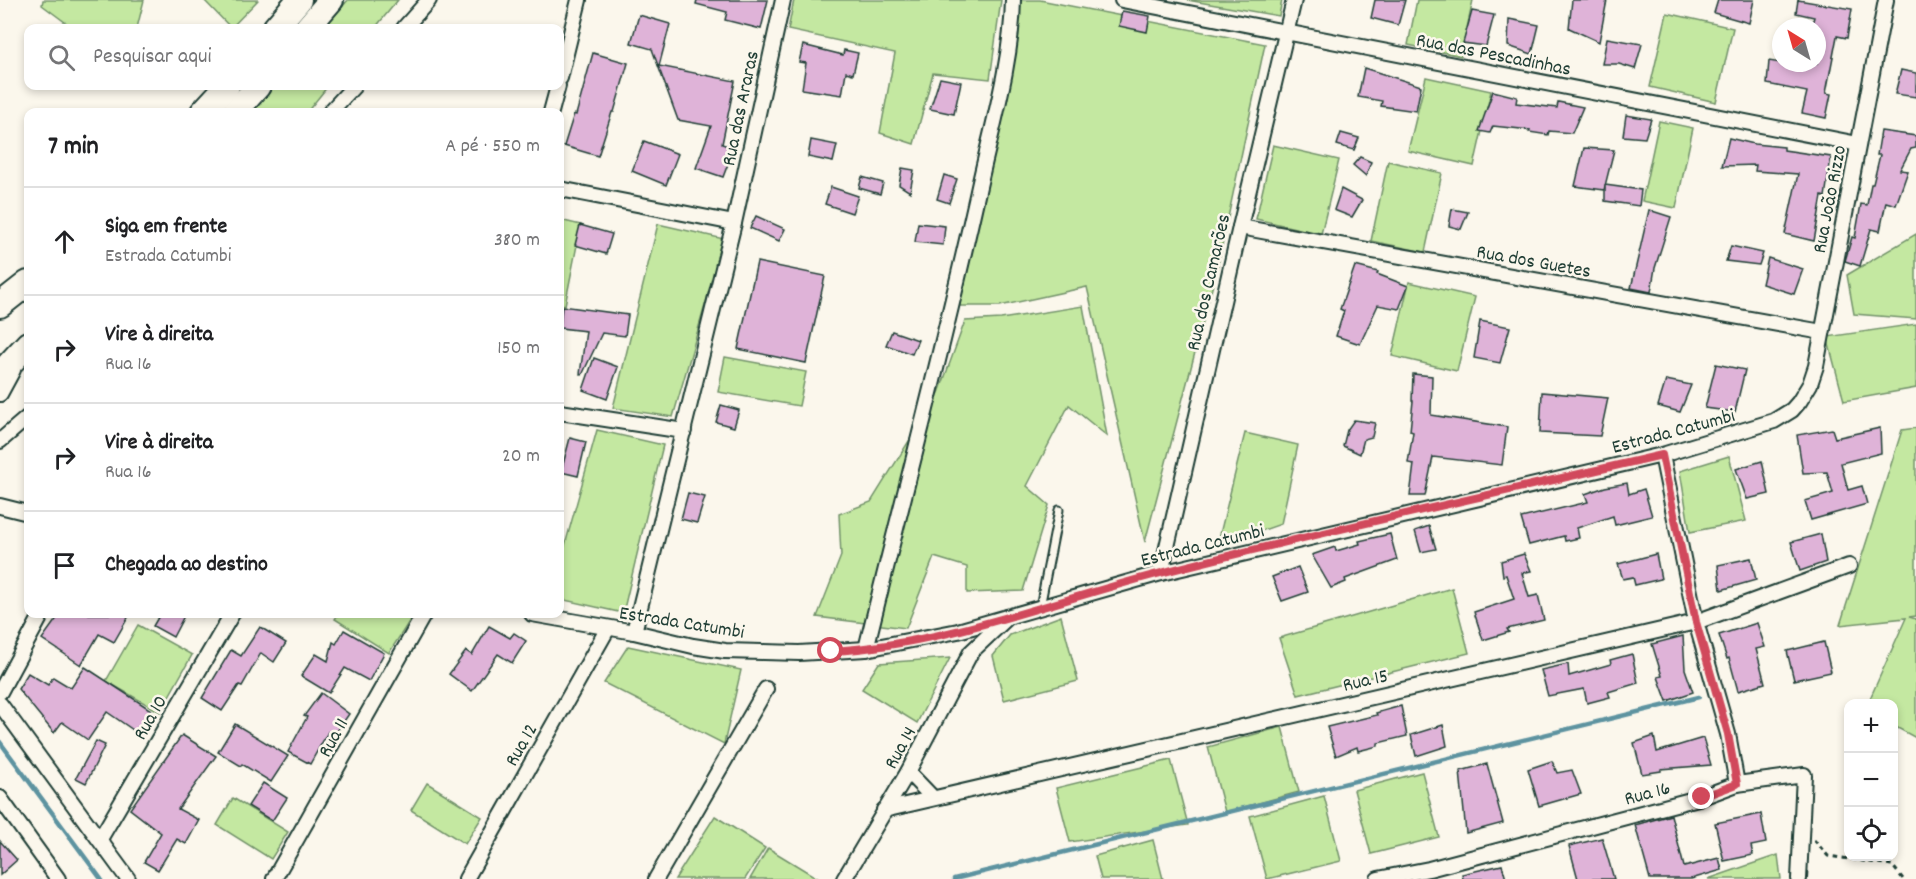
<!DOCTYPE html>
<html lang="pt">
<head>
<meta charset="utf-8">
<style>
  body { margin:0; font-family:Dekko,sans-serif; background:#f6f6f6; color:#202124 }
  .controls { position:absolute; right:18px; bottom:18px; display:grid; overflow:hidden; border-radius:12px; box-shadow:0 3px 9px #0003 }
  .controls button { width:54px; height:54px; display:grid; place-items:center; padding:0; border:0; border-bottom:2px solid #e0e0e0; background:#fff; color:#202124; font:30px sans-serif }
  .compass { position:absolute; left:1772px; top:18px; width:54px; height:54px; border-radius:50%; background:#fff; box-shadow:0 3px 9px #0003; rotate:323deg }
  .stop { position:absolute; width:18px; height:18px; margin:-14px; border:4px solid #d1495b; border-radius:50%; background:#fff }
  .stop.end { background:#d1495b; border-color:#fff; box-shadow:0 2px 6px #0008 }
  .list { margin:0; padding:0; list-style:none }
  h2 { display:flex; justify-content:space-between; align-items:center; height:78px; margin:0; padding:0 24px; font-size:26px }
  h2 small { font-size:20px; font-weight:400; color:#757577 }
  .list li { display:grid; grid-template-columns:39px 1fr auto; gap:18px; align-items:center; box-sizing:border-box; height:108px; padding:0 24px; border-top:2px solid #e0e0e0 }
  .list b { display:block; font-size:22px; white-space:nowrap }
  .list p { margin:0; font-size:20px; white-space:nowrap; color:#757577 }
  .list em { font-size:20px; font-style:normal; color:#757577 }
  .icon { flex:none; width:33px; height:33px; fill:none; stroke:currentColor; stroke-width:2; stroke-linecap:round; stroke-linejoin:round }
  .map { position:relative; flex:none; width:1916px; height:879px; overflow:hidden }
  .search { position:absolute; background:#fff; box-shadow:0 3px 9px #0003; left:24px; top:24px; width:540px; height:66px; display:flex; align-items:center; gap:15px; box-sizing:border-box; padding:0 21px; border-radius:12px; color:#757577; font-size:22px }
  .panel { position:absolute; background:#fff; box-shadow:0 3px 9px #0003; left:24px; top:108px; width:540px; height:510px; border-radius:12px }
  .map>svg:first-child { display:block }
</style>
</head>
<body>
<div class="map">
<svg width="1916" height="879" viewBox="0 0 1916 879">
  <rect width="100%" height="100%" fill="#fbf7ec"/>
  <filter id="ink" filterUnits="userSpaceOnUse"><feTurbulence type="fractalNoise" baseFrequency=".0167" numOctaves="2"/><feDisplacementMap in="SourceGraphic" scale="12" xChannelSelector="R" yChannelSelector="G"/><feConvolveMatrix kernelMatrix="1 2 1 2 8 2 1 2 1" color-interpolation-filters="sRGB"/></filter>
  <g filter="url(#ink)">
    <g fill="#c4e8a1" stroke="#72926a" stroke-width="1.5">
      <polygon points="43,0 144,0 137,28 73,28 42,5"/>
      <polygon points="204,0 258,0 231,28"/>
      <polygon points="348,0 398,0 375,28 324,28"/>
      <polygon points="794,0 1001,0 990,79 933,73 914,144 880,133 895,53 788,30"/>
      <polygon points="1021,0 1040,0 1265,44 1217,269 1145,542 1087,287 1000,306 959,306"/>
      <polygon points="1187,0 1282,0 1279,16"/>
      <polygon points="1417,0 1473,0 1461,56 1408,45"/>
      <polygon points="1667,13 1733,28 1716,102 1650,87"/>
      <polygon points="1426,77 1491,91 1474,166 1408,151"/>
      <polygon points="274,86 328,86 307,112 251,112"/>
      <polygon points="1659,121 1693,128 1676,208 1642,201"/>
      <polygon points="1273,145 1339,160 1321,234 1256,219"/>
      <polygon points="1388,161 1442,173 1425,252 1371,241"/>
      <polygon points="560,220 581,225 565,305 560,304"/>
      <polygon points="658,224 724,239 673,417 613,408"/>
      <polygon points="1916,234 1916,319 1854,314 1847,275"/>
      <polygon points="1409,282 1475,297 1457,371 1392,356"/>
      <polygon points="1083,306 1107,436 1069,405 1027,486 1049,505 1023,591 967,593 967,567 934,557 906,628 817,617 841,556 839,514 871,502 939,393 965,321 1001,319"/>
      <polygon points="1916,324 1916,388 1844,401 1827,337"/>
      <polygon points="725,357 806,372 799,406 718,392"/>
      <polygon points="1916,428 1916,616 1909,617 1916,619 1916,738 1894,726 1894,704 1868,703 1906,618 1840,625 1902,430"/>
      <polygon points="597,430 663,445 623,613 560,599 560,563"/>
      <polygon points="1245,433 1298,445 1281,524 1217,546"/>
      <polygon points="1729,456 1746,521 1690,532 1680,471"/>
      <polygon points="1452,588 1469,653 1298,695 1279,638"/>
      <polygon points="338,614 414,614 389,653 335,619"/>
      <polygon points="1061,616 1078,681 1004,700 993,656 1010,635"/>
      <polygon points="138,625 192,655 160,712 106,681"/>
      <polygon points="628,646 741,670 724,744 604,683"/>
      <polygon points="950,658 917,723 862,689 879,663"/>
      <polygon points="1282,727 1299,792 1225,812 1208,747"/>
      <polygon points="1171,760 1188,825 1070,842 1056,788"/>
      <polygon points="1422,772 1439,837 1371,854 1354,790"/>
      <polygon points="427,783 482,817 465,844 411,810"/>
      <polygon points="1324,796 1341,861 1267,879 1250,816"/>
      <polygon points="233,798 288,832 271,859 217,825"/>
      <polygon points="715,816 765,848 745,879 675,879"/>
      <polygon points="1153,840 1163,879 1101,879 1095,856"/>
      <polygon points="768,848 819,879 750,879"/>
      <polygon points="1778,855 1781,879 1708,879"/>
    </g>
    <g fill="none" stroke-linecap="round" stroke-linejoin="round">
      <g stroke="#5d93a0" stroke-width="4.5">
        <polyline points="0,742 101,879"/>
        <polyline points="954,879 1699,697"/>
      </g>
    </g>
    <g fill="#dfb3d8" stroke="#1f3d34" stroke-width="1.5">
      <polygon points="697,0 768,0 761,29 725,20 727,12 696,4"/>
      <polygon points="1375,0 1405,0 1398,25 1371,18"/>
      <polygon points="1572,0 1607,0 1599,42 1569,28"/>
      <polygon points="1718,0 1754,0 1749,23 1714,13"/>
      <polygon points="1798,0 1852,9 1847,38 1837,36 1826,93 1831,94 1826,118 1802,113 1807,92 1767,84 1769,61 1800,66 1801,63 1817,63 1817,27 1811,27 1814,17 1796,13"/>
      <polygon points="1122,11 1150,16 1147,32 1119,26"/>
      <polygon points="1472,11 1494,15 1486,46 1463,43"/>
      <polygon points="639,15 670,24 659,66 735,81 722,144 734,148 723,177 696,168 711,126 678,120 652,49 631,43"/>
      <polygon points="1509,19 1539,25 1532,54 1508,46"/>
      <polygon points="1607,38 1642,44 1635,69 1619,64 1602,64"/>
      <polygon points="803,45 843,55 844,50 858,53 853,74 846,72 842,95 802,89 806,63 799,62"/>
      <polygon points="593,53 628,63 614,112 612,112 598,156 564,146 574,114 576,115"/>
      <polygon points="1364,68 1421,86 1416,111 1381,106 1382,101 1358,97"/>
      <polygon points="1901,70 1916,73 1916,97 1895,94"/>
      <polygon points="940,78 961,82 954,114 930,109"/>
      <polygon points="1493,91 1517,97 1516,103 1557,108 1558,102 1583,107 1572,133 1549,131 1548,135 1529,132 1530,130 1493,126 1490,133 1479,131"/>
      <polygon points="1626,115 1651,119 1645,138 1623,136"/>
      <polygon points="1881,131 1916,136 1916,148 1911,149 1900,170 1908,171 1896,205 1886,202 1880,231 1871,229 1860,266 1845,261 1852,237 1855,238 1861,204 1867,205 1871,184 1873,184 1880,155 1877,155"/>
      <polygon points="1341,133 1359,138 1354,150 1337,145"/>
      <polygon points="1729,138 1754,144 1784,147 1784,150 1831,157 1825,197 1822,196 1814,241 1785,234 1798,174 1755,171 1756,165 1722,166"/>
      <polygon points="811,140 837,145 833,162 808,157"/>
      <polygon points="644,141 678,154 666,185 632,171"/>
      <polygon points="1584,148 1614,150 1604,190 1575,186"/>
      <polygon points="1360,157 1371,162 1366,176 1353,165"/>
      <polygon points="902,168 914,170 910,192 899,185"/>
      <polygon points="944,175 957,179 949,203 937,199"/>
      <polygon points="862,177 883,183 880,194 859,188"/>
      <polygon points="1605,185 1641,190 1639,206 1605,201"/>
      <polygon points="831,187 858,196 852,213 825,204"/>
      <polygon points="1341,189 1362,200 1352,217 1334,210"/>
      <polygon points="1452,209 1468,212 1461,229 1449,226"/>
      <polygon points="1649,210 1671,217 1655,268 1651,292 1631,288"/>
      <polygon points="756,216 785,229 779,241 750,228"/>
      <polygon points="918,223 945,226 943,245 915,242"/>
      <polygon points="580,225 612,234 606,254 575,245"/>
      <polygon points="1731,246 1763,253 1759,265 1726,261"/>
      <polygon points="1768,258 1803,269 1794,294 1762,284"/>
      <polygon points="757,262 825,276 806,363 738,349"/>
      <polygon points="1355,266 1378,272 1377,274 1408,286 1399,309 1378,305 1360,344 1336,336 1344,311 1340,309"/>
      <polygon points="562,306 628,315 625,336 602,333 582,375 580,374 586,331 560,328"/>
      <polygon points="1480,321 1510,327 1500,363 1474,358"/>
      <polygon points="892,331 918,340 912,354 886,345"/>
      <polygon points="594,358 618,367 607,399 583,390"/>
      <polygon points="1716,364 1745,370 1735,412 1705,408"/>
      <polygon points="1413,374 1432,376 1431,415 1507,427 1502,465 1433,457 1425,496 1410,496 1414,464 1408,463 1413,432 1410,431 1413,401 1412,401"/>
      <polygon points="1666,380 1691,385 1680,412 1658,406"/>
      <polygon points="1542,392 1608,398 1600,436 1540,433"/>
      <polygon points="721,405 739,410 734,427 716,422"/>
      <polygon points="1354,420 1375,423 1372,437 1364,439 1360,454 1343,446 1347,430"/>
      <polygon points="1880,428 1881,453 1841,463 1848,490 1862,486 1867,504 1811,520 1805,501 1833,493 1827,472 1803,473 1797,435 1832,429 1835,438"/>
      <polygon points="570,438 586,442 578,476 561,472"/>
      <polygon points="1762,461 1769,494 1747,499 1736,469"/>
      <polygon points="1627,483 1629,494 1644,489 1652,516 1615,525 1613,516 1577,528 1579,538 1565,541 1564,536 1529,545 1521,518 1588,502 1585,494 1605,487"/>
      <polygon points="688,493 705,497 697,523 681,519"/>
      <polygon points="1429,526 1436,549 1421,552 1415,531"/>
      <polygon points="1390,534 1397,560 1345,579 1346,582 1331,588 1312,555 1335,547 1336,551 1360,544 1359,541"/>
      <polygon points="1821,534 1826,562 1800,571 1791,542"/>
      <polygon points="1524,554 1531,571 1522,573 1529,597 1538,595 1544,620 1507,629 1509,632 1483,640 1474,612 1514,599 1506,575 1503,576 1501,561"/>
      <polygon points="1656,554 1661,579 1635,585 1633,577 1623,579 1618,564"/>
      <polygon points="1751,558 1756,580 1721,590 1718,565"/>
      <polygon points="1298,567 1308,592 1282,601 1272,577"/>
      <polygon points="60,614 130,614 114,642 99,634 81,665 42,639"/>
      <polygon points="160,614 185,614 173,637 153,626"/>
      <polygon points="1757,623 1765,647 1756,649 1765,683 1738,691 1729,658 1727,659 1719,635"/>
      <polygon points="489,626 510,638 514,633 526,641 512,663 498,654 472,691 449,674 466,651 472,655"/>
      <polygon points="260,627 286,643 274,662 261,653 242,686 239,685 222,711 202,698 231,650 241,656"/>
      <polygon points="344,630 384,653 369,681 345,668 329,693 301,676 316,654 328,661 333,642 336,644"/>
      <polygon points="1683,636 1685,669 1693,692 1667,701 1658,677 1662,676 1652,644"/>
      <polygon points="1824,642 1831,672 1794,680 1787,651"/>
      <polygon points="1632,654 1638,683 1608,692 1610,697 1587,703 1584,689 1548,696 1541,670 1568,664 1569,676 1611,664 1610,660"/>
      <polygon points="85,667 151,710 136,732 107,712 88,740 62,722 54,733 18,689 28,673 48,685 53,677 71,688"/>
      <polygon points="321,693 349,714 333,737 328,732 310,764 288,752 307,717 304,716"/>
      <polygon points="1401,706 1407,736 1378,743 1378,746 1358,751 1357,747 1336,756 1327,727 1377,715 1376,713"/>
      <polygon points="235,724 288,756 271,782 242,764 241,766 218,752"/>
      <polygon points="1443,725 1447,746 1416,756 1411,735"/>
      <polygon points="182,735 216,756 178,809 199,820 186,844 177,839 158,870 144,862 161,833 130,809"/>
      <polygon points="1654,736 1657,752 1703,738 1711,765 1661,769 1661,771 1642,774 1634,743"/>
      <polygon points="96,741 105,745 86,783 76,778"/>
      <polygon points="1552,761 1557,773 1572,770 1581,794 1539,806 1528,769"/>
      <polygon points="1487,764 1503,823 1466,833 1460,771"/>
      <polygon points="263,783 287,798 272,821 248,806"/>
      <polygon points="1761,814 1766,843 1751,846 1753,855 1724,861 1715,823"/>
      <polygon points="1671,815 1684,867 1719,858 1722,870 1691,879 1650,879 1635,825"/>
      <polygon points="1602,838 1614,879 1578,879 1569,846"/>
      <polygon points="0,841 17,860 0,875"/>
      <polygon points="1502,865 1506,879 1463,879 1462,874"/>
    </g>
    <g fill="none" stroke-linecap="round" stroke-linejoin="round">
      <defs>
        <polyline id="lane" points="1040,607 1059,510"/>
        <g id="street">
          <polyline points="1122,0 1858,144"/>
          <polyline points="404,28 429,0"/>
          <polyline points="560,78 579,0"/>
          <polyline points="330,112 354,86"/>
          <polyline points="551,112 558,86"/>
          <polyline points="560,189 734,223"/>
          <polyline points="1240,227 1822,332"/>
          <polyline points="0,394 13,370"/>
          <polyline points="560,412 684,431"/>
          <polyline points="0,441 28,417"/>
          <polyline points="0,506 28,513"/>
          <polyline points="1161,573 1240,227 1294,0"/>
          <polyline points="532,614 634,632 693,646 725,651 799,653 866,649 958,631 1161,573 1662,455 1774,421 1792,410 1799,402 1810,384 1816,366 1886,0"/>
          <polyline points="634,632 734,223 783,0"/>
          <path d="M866 649C903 497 944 345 978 191 991 131 1012 62 1013 0"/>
          <polyline points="0,692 42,614"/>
          <polyline points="0,704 128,879"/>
          <polyline points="908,772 933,798"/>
          <polyline points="1737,784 1804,775 1799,879"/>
          <polyline points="0,798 58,879"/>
          <polyline points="884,810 1696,622 1849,566"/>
          <polyline points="100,839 232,614"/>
          <polyline points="274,879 424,614"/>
          <polyline points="466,879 608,628"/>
          <polyline points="656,879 766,689"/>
          <polyline points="844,879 908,772 971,652 1008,617"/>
          <polyline points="1378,879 1429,869 1702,797 1737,784 1728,734 1696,622 1662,455"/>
        </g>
        <g id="highway">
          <polyline points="275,28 299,0"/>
          <polyline points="307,28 331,0"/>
          <polyline points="203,112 227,86"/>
          <polyline points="235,112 258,86"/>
          <polyline points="0,305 28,283"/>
          <polyline points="0,374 28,344"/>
        </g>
      </defs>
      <use href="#lane" stroke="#1f3d34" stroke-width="11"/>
      <use href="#street" stroke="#1f3d34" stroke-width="18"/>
      <use href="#highway" stroke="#1f3d34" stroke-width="28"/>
      <polyline stroke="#1f3d34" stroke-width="3" stroke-dasharray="4.5 4.5" stroke-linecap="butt" points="1814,840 1828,856 1892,865 1903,879"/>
      <use href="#lane" stroke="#fbf7ec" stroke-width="7"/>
      <use href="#street" stroke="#fbf7ec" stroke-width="14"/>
      <use href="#highway" stroke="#fbf7ec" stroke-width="24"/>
    </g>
  </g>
  <g fill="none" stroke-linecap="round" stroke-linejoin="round" filter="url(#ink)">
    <path stroke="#d1495b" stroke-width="8" d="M831 651C944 645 1052 601 1161 573 1327 530 1495 494 1662 455L1696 622 1728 734 1737 784 1702 797"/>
  </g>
  <g text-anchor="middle" stroke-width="5" stroke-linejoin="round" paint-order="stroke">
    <g font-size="20" fill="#1f3d34" stroke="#fbf7ec">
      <text transform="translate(1494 53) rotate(11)" y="7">Rua das Pescadinhas</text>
      <text transform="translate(739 108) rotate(-78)" y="7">Rua das Araras</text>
      <text transform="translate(1828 199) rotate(-79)" y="7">Rua João Rizzo</text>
      <text transform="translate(1534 260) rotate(10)" y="7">Rua dos Guetes</text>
      <text transform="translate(1207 282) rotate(-77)" y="7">Rua dos Camarões</text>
      <text transform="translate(1673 430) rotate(-15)" y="7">Estrada Catumbi</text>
      <text transform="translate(1202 544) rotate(-14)" y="7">Estrada Catumbi</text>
      <text transform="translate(682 621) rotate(9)" y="7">Estrada Catumbi</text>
      <text transform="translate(1365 679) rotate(-13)" y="7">Rua 15</text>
      <text transform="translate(149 717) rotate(-60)" y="7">Rua 10</text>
      <text transform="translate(332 737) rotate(-61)" y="7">Rua 11</text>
      <text transform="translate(520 744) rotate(-60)" y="7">Rua 12</text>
      <text transform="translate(899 747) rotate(-61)" y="7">Rua 14</text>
      <text transform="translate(1647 792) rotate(-15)" y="7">Rua 16</text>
    </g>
  </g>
</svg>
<div class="controls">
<button>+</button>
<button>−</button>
<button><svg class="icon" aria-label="locate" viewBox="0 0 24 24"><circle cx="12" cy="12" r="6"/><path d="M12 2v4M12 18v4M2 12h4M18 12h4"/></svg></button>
</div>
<svg class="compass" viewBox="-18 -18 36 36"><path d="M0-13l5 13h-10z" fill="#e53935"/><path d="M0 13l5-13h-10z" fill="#757577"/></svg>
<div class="stop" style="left:831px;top:651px"></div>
<div class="stop end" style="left:1702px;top:797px"></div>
<div class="search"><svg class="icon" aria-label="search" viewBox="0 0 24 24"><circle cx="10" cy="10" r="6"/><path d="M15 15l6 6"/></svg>Pesquisar aqui</div>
<section class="panel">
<h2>7 min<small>A pé · 550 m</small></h2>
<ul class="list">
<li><svg class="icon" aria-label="ahead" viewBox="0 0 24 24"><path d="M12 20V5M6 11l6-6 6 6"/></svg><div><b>Siga em frente</b><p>Estrada Catumbi</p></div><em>380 m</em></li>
<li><svg class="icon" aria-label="right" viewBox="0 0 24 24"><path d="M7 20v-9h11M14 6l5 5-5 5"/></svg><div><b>Vire à direita</b><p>Rua 16</p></div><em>150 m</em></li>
<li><svg class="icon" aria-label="right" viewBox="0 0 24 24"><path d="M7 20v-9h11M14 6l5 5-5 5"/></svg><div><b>Vire à direita</b><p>Rua 16</p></div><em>20 m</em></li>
<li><svg class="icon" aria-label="arrive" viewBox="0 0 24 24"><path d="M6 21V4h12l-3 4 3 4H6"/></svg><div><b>Chegada ao destino</b></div></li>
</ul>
</section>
</div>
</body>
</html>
